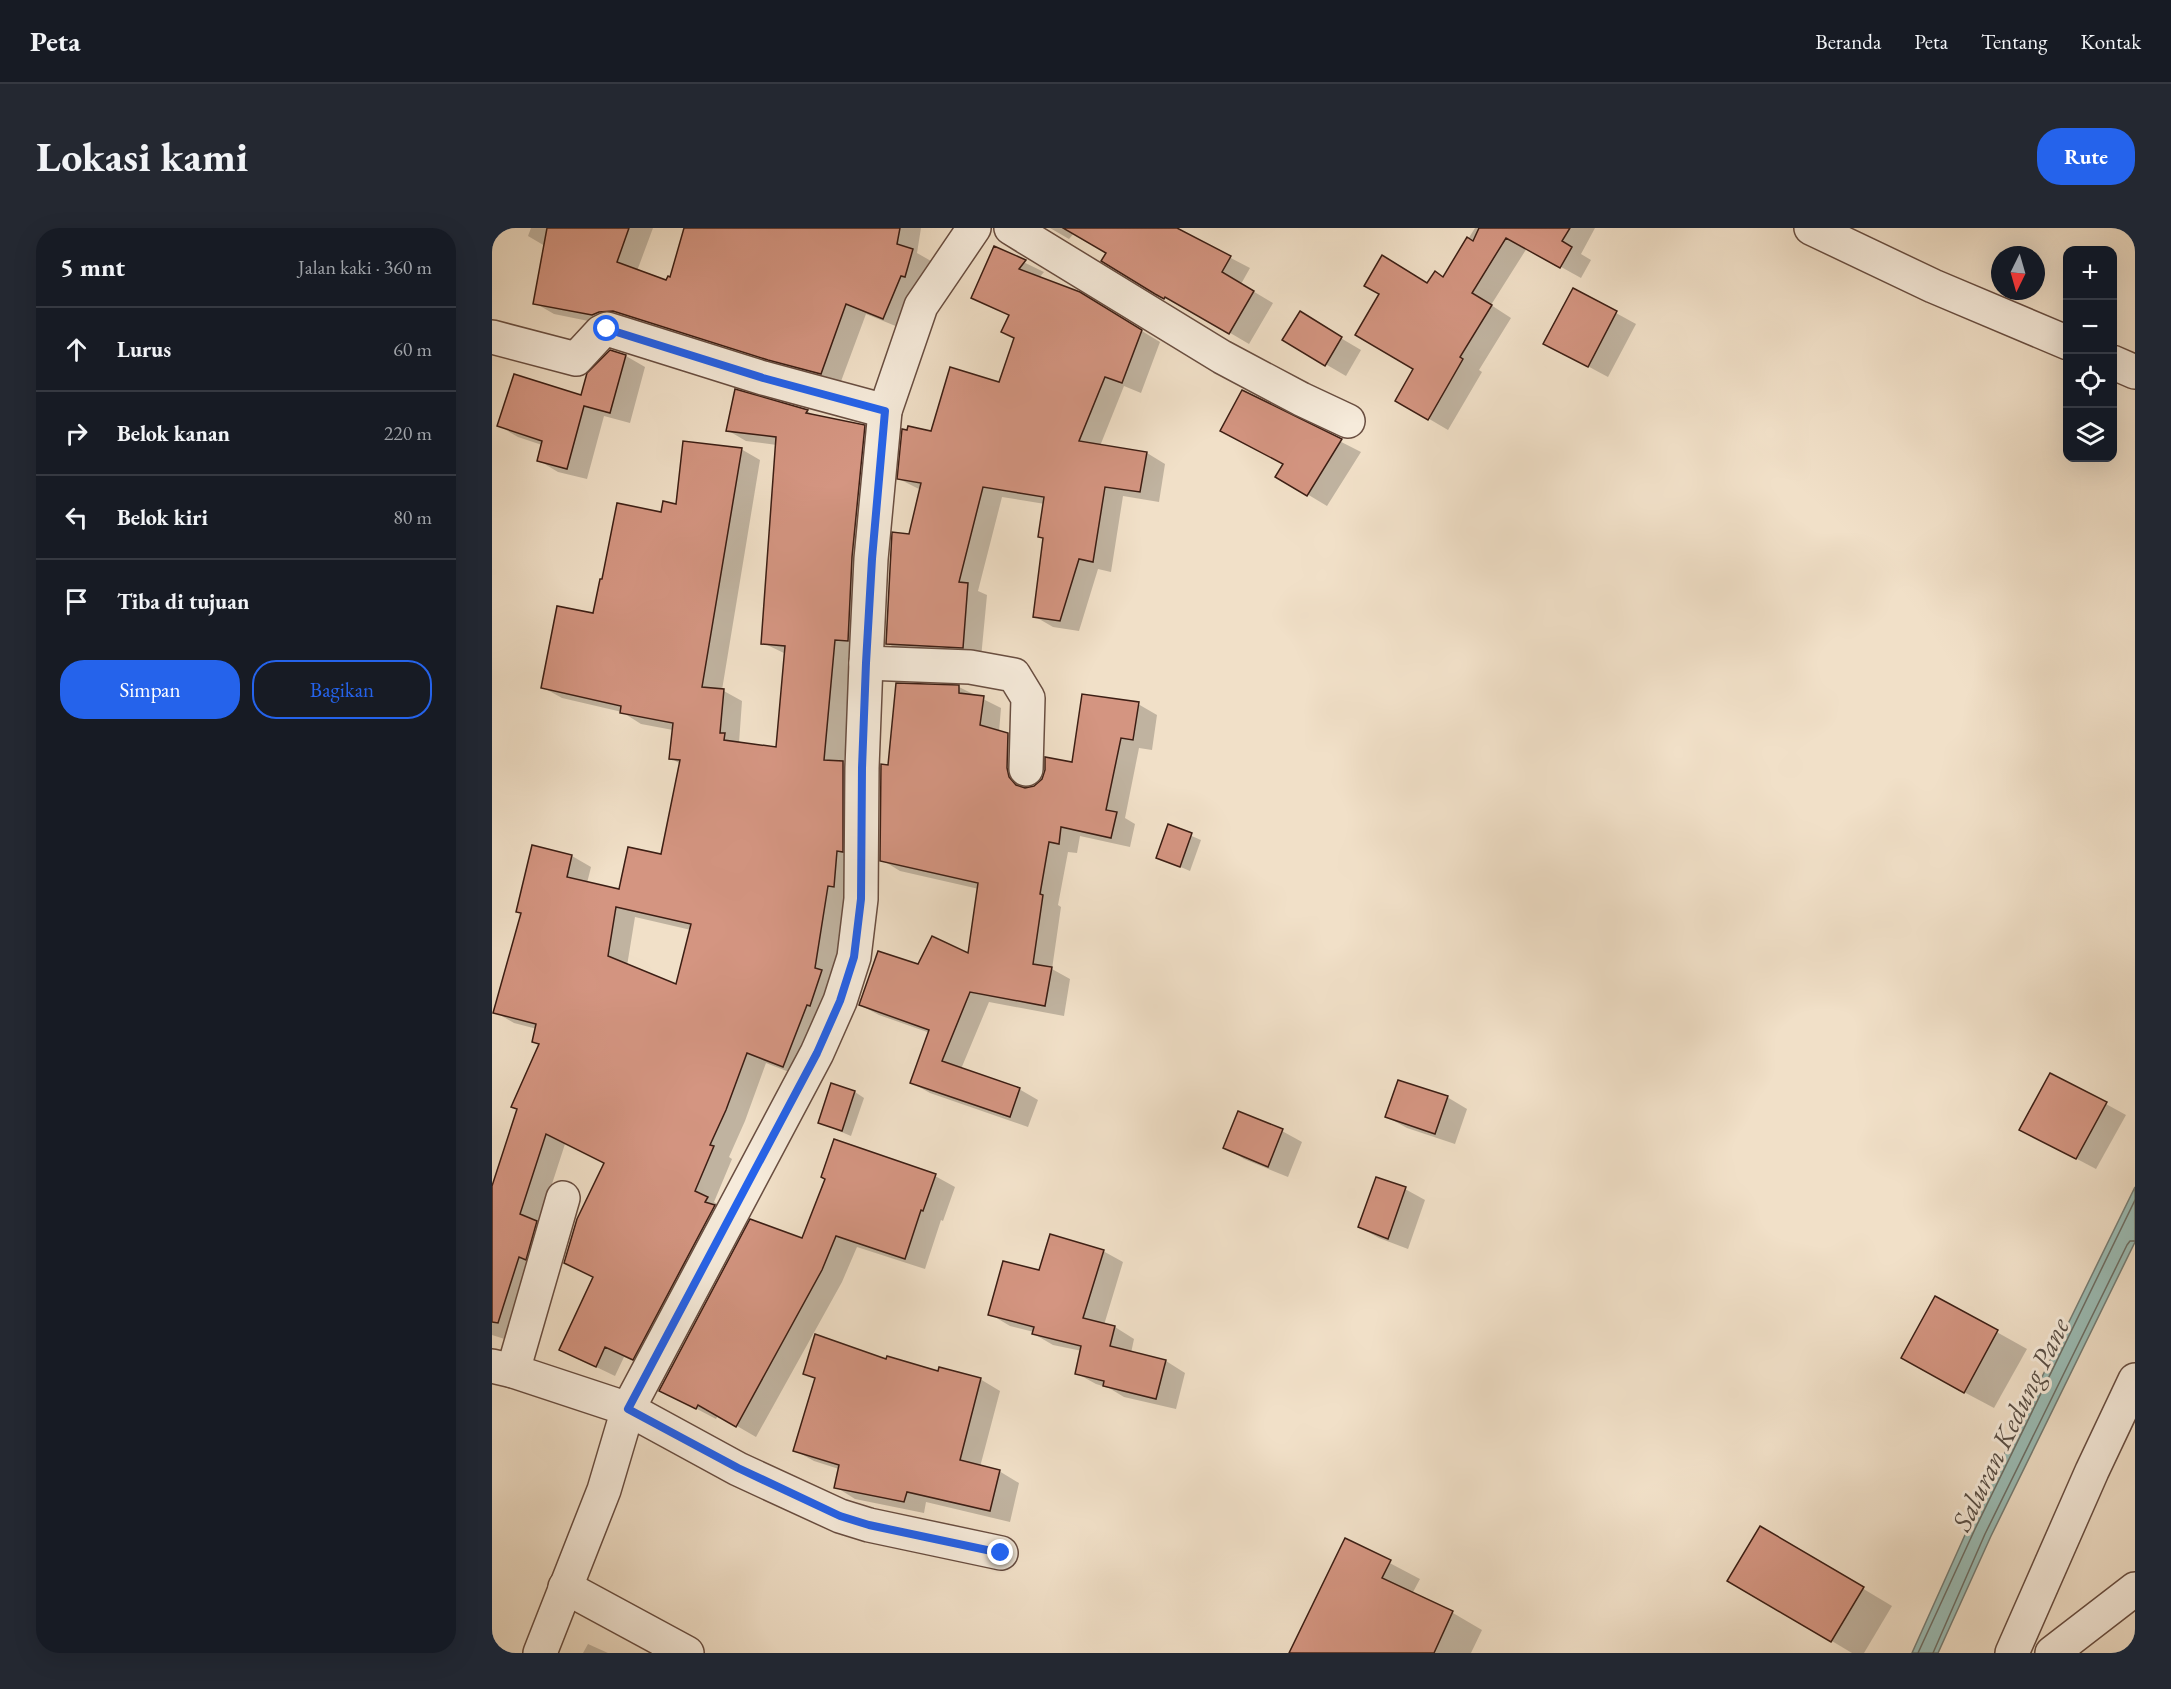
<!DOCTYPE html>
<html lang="id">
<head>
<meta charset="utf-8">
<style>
  body { margin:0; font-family:"EB Garamond",serif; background:#242831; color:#f1f3f6 }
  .controls { position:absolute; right:18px; top:18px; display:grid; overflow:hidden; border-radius:12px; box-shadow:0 6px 24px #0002 }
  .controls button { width:54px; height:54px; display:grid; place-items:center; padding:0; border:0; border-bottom:2px solid #363941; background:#171b24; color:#f1f3f6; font:30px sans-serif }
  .compass { position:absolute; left:1499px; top:18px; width:54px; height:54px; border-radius:50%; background:#171b24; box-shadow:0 6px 24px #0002; rotate:185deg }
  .stop { position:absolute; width:18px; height:18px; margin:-14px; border:4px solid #2563eb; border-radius:50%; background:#fff }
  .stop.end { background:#2563eb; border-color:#fff; box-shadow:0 2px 6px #0008 }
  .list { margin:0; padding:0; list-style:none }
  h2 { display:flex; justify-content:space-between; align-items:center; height:78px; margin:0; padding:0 24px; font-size:26px }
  h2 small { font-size:20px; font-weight:400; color:#9ea1a6 }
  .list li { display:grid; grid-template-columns:39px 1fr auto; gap:18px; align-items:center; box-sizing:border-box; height:84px; padding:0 24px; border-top:2px solid #363941 }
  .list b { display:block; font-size:22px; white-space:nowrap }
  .list em { font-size:20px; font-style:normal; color:#9ea1a6 }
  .actions { display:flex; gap:12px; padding:18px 24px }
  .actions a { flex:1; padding:14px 0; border:2px solid #2563eb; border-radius:24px; text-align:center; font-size:21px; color:#2563eb }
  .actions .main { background:#2563eb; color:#fff }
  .icon { flex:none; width:33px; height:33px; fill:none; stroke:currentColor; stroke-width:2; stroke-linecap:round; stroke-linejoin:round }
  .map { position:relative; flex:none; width:1643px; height:1425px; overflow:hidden; border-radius:24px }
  header { display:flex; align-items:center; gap:36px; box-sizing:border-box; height:84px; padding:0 30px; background:#171b24; border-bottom:2px solid #363941 }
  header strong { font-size:28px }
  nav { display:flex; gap:33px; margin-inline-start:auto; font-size:21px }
  .intro { display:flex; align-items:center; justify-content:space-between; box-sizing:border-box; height:144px; padding:0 36px }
  h1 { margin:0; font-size:42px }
  .button { padding:15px 27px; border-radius:24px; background:#2563eb; color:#fff; font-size:21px; font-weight:700 }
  main { display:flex; gap:36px; padding:0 36px }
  aside { flex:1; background:#171b24; border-radius:24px; box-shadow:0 6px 24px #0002 }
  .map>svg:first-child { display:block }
</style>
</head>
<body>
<header>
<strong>Peta</strong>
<nav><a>Beranda</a><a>Peta</a><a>Tentang</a><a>Kontak</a></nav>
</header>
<div class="intro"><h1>Lokasi kami</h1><a class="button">Rute</a></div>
<main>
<aside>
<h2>5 mnt<small>Jalan kaki · 360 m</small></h2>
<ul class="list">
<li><svg class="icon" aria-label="ahead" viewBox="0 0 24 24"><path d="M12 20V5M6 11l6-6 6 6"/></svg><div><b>Lurus</b></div><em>60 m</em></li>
<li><svg class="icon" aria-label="right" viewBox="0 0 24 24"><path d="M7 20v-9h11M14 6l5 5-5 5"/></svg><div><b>Belok kanan</b></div><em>220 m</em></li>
<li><svg class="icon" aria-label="left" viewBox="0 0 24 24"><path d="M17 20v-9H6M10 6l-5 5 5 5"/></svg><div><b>Belok kiri</b></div><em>80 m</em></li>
<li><svg class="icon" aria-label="arrive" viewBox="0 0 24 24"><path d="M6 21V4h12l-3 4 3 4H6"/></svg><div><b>Tiba di tujuan</b></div></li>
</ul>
<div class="actions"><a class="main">Simpan</a><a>Bagikan</a></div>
</aside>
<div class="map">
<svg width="1643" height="1425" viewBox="0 0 1643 1425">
  <rect width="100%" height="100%" fill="#f1e0c8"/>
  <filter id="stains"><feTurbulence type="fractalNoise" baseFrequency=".00333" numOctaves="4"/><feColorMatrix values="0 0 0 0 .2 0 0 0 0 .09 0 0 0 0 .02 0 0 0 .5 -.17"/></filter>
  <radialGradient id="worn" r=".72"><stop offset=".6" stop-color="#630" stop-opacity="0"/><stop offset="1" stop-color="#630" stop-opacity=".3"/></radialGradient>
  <polygon fill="#9bbdb6" stroke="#757d75" stroke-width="1.5" points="1643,959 1643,1014 1499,1308 1446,1425 1420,1425 1477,1298"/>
  <g fill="#0003" fill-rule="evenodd">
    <polygon points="39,0 161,0 145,43 175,54 179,50 193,0 429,0 425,25 439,33 411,101 374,86 348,156 121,98 62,86 43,75 53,18 36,8"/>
    <polygon points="558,0 681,0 758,40 749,56 781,75 757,116 694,79 692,81 673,70 616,25 582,5 577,11"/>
    <polygon points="983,0 1103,0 1089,26 1099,32 1089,50 1035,20 999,77 1019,90 987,142 990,144 956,202 905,172 923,140 936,56 952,50"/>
    <polygon points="502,20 552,44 547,50 607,77 668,114 649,165 632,158 608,218 655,225 673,236 667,274 631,268 619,344 606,341 587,403 561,399 542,388 553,311 548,309 553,276 510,269 486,363 495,367 489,430 414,426 395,415 429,262 407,251 440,205 508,155 524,111 518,88 481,70"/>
    <polygon points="1082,62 1144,96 1116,149 1073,126"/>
    <polygon points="808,86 869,122 854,148 792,112"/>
    <polygon points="134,128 153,139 138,195 112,188 95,251 66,244 46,232 50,217 26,209 7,198 90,169"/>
    <polygon points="751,164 869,224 835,278 785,248 792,236"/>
    <path d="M315 183 325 189 372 198 391 209 362 422 352 535 370 546 355 668 342 750 310 849 274 835 253 893 237 929 240 931 222 974 234 981 161 1141 132 1129 123 1148 69 1122 102 1050 74 1034 113 935 73 916 47 996 22 1114 0 1107V964L48 817 42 813 45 801 22 795 3 784 30 686 26 683 80 628 99 639 95 655 128 662 170 628 189 536 178 530 181 502 149 496 130 484 70 470 50 459 170 285 185 277 249 221 268 232 230 462 250 473 247 515 286 521 294 426 271 415 285 217 254 213 235 202ZM143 689 199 702 185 758 135 738Z"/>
    <polygon points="467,459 509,480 507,504 516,507 534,517 533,552 535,561 543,559 582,536 646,476 665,487 660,522 647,520 633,590 643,596 638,619 588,608 585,625 576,624 566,677 569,679 560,741 578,751 572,788 497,774 469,841 527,861 546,872 536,899 438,865 420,855 438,805 387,787 368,777 427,738 477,728 487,661 408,643 390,632 397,539"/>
    <polygon points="676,598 709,612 698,643 665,629"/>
    <polygon points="340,857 363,864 372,870 359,908 328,895"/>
    <polygon points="955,869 975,881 963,916 915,900 895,889"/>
    <polygon points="1614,876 1634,887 1604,941 1549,912"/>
    <polygon points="790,903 810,914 796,949 752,931 733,919"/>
    <polygon points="443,948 463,959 451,993 449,992 433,1041 365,1019 350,1054 264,1209 226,1187 224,1191 169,1162 311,1012"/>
    <polygon points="913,961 933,972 916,1021 887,1010 867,999"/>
    <polygon points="611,1023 631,1034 612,1097 623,1099 642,1111 639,1125 674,1133 693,1145 684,1181 632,1169 617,1160 604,1156 584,1145 590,1123 561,1117 542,1106 542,1104 518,1098 498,1086 548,1044"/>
    <polygon points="1444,1070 1535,1121 1502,1180 1440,1147"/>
    <polygon points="395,1133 447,1145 488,1151 508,1163 488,1239 507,1243 527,1255 518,1294 434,1274 432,1285 363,1271 344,1259 347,1241 322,1233 302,1222 325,1152 313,1145"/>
    <polygon points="854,1312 928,1351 920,1366 961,1385 990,1402 979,1425 841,1425"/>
    <polygon points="1298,1317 1400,1378 1372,1425 1360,1425 1237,1352"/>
    <polygon points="96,1416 116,1425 91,1425"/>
    <polygon points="0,1418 13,1425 0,1425"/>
  </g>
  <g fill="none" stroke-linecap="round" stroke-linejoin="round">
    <g stroke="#6c6e65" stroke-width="1.5">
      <polyline points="1426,1425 1483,1301 1643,972"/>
      <polyline points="1441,1425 1493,1306 1635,1017 1638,1013 1643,1013"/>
    </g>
  </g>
  <g fill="#d49581" stroke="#3c1e14" stroke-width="1.5" fill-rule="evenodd">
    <polygon points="55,0 137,0 125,34 174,52 176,48 178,49 192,0 408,0 405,16 421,21 413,49 409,48 391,91 354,76 329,146 276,132 121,83 107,84 100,87 41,76"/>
    <polygon points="571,0 685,0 739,28 730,44 762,63 737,106 673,69 672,71 663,66 609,33 614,25"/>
    <polygon points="987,0 1078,0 1070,13 1080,19 1068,40 1014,10 980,65 1000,77 968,129 971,131 936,192 903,173 921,141 863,107 887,66 872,58 890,27 935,55 943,43 951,49 975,9 981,13"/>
    <polygon points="502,18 534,32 527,41 588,64 650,102 630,155 613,149 587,213 655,224 648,264 613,259 601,334 587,331 568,393 541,389 551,310 546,309 552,269 491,259 467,354 476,355 471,420 394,416 400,304 417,306 429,255 405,251 410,201 415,202 416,198 439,203 458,139 507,154 522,110 509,104 517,87 479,70"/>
    <polygon points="1081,60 1125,83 1096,139 1051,116"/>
    <polygon points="808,83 850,109 833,138 790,112"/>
    <polygon points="118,122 134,127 118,185 92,178 75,241 45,233 50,213 5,198 22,146 89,167 95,145"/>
    <path d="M243 161 316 182 314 185 373 197 360 329 356 413 343 412 332 532 351 533V624L345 623 342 659 336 658 323 740 330 742 318 778 315 777 291 839 255 825 234 882 218 917 222 918 203 963 216 969 213 974 223 977 141 1132 113 1119 104 1139 67 1122 101 1049 72 1035 85 991 112 935 54 906 28 986 45 993 34 1032 27 1029 6 1095 0 1094V958L25 881 19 879 47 816 40 814 44 796 1 785 29 685 24 684 40 617 80 627 75 649 127 661 136 619 169 626 188 532 177 531 181 495 128 485 129 478 49 460 65 378 101 385 108 351H110L125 275 169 284 171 273 184 276 191 213 250 220 210 459 232 461 228 505H233L232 512 284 519 293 418 269 416 284 209 234 203ZM124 679 199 696 184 756 116 728Z"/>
    <polygon points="750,162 850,211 815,268 783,249 791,236 728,203"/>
    <polygon points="404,455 467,457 467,465 492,468 488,497 516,505 515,540 517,549 524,557 533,560 542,558 550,551 553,542 553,529 580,534 590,466 647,474 641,512 629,510 614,582 625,584 619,610 569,599 567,616 557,614 548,666 551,667 541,736 560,739 553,778 478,764 450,833 528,860 518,889 418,855 437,802 367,777 386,723 426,736 440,708 476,725 486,655 388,633 389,536 396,537"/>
    <polygon points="676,596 700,605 688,639 664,630"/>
    <polygon points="1558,845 1615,874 1584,931 1527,902"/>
    <polygon points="906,852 956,868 943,906 893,889"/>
    <polygon points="339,855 363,863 350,903 326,895"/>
    <polygon points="746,883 791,901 776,939 731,920"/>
    <polygon points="342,911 444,946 431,983 429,982 413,1031 344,1008 330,1042 244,1199 206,1177 204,1181 167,1163 258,991 310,1010 333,951 329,949"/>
    <polygon points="884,949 914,959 896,1011 866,999"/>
    <polygon points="558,1006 612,1022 591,1090 623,1098 618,1118 674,1132 664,1171 611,1158 612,1153 583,1146 589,1118 540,1106 542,1099 496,1087 511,1033 547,1042"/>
    <polygon points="1443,1068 1506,1102 1472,1165 1409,1130"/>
    <polygon points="323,1106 394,1131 395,1128 446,1143 447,1139 489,1150 468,1232 508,1242 498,1283 415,1264 412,1274 342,1260 347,1237 301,1223 323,1150 311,1146"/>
    <polygon points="1268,1298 1372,1359 1339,1414 1235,1353"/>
    <polygon points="853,1310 899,1332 890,1350 961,1383 942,1425 797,1425"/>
  </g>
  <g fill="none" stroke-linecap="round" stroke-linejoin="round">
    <defs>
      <g id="minor">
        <polyline points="519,0 730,129 809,171 856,193"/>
        <polyline points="1319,0 1441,58 1576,115"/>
        <polyline points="0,109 84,131 109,104 115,101 271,150 393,183"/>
        <polyline points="1620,134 1643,144"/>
        <polyline points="374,435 478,439 522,447 536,470 534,541"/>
        <polyline points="0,1138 21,1143 136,1181 246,1241 348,1288 377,1297 509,1325"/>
        <polyline points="21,1143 71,970"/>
        <polyline points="73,1359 195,1425"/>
        <polyline points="48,1425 112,1262 136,1181 325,825 348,773 362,729 369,671 370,540 374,435 379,331 393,183 429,78 482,0"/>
        <polyline points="1520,1425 1600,1243 1643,1152"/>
        <polyline points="1560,1425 1643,1361"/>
      </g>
    </defs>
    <use href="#minor" stroke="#694e41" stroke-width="36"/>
    <use href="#minor" stroke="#f6ebdb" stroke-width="33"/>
  </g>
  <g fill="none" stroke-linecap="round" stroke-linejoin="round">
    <polyline stroke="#2563eb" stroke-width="8" points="115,101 271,150 393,183 380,331 374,435 370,540 369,671 362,729 348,773 325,825 136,1181 246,1240 348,1288 377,1297 509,1325"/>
  </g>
  <g text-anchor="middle" stroke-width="6" stroke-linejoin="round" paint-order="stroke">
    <g font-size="28" font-style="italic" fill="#584e45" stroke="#f6ebdb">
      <text transform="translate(1518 1196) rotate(-64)" y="10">Saluran Kedung Pane</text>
    </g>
  </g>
  <rect width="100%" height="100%" filter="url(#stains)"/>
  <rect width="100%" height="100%" fill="url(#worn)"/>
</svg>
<div class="controls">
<button>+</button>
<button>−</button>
<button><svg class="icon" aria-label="locate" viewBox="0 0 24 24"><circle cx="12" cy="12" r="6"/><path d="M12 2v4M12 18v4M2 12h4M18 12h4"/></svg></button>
<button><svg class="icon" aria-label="layers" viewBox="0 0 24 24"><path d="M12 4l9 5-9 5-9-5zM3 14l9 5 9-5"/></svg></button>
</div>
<svg class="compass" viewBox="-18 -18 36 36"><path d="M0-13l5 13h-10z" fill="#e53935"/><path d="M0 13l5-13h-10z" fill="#9ea1a6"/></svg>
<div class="stop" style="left:115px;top:101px"></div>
<div class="stop end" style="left:509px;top:1325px"></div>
</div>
</main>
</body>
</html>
